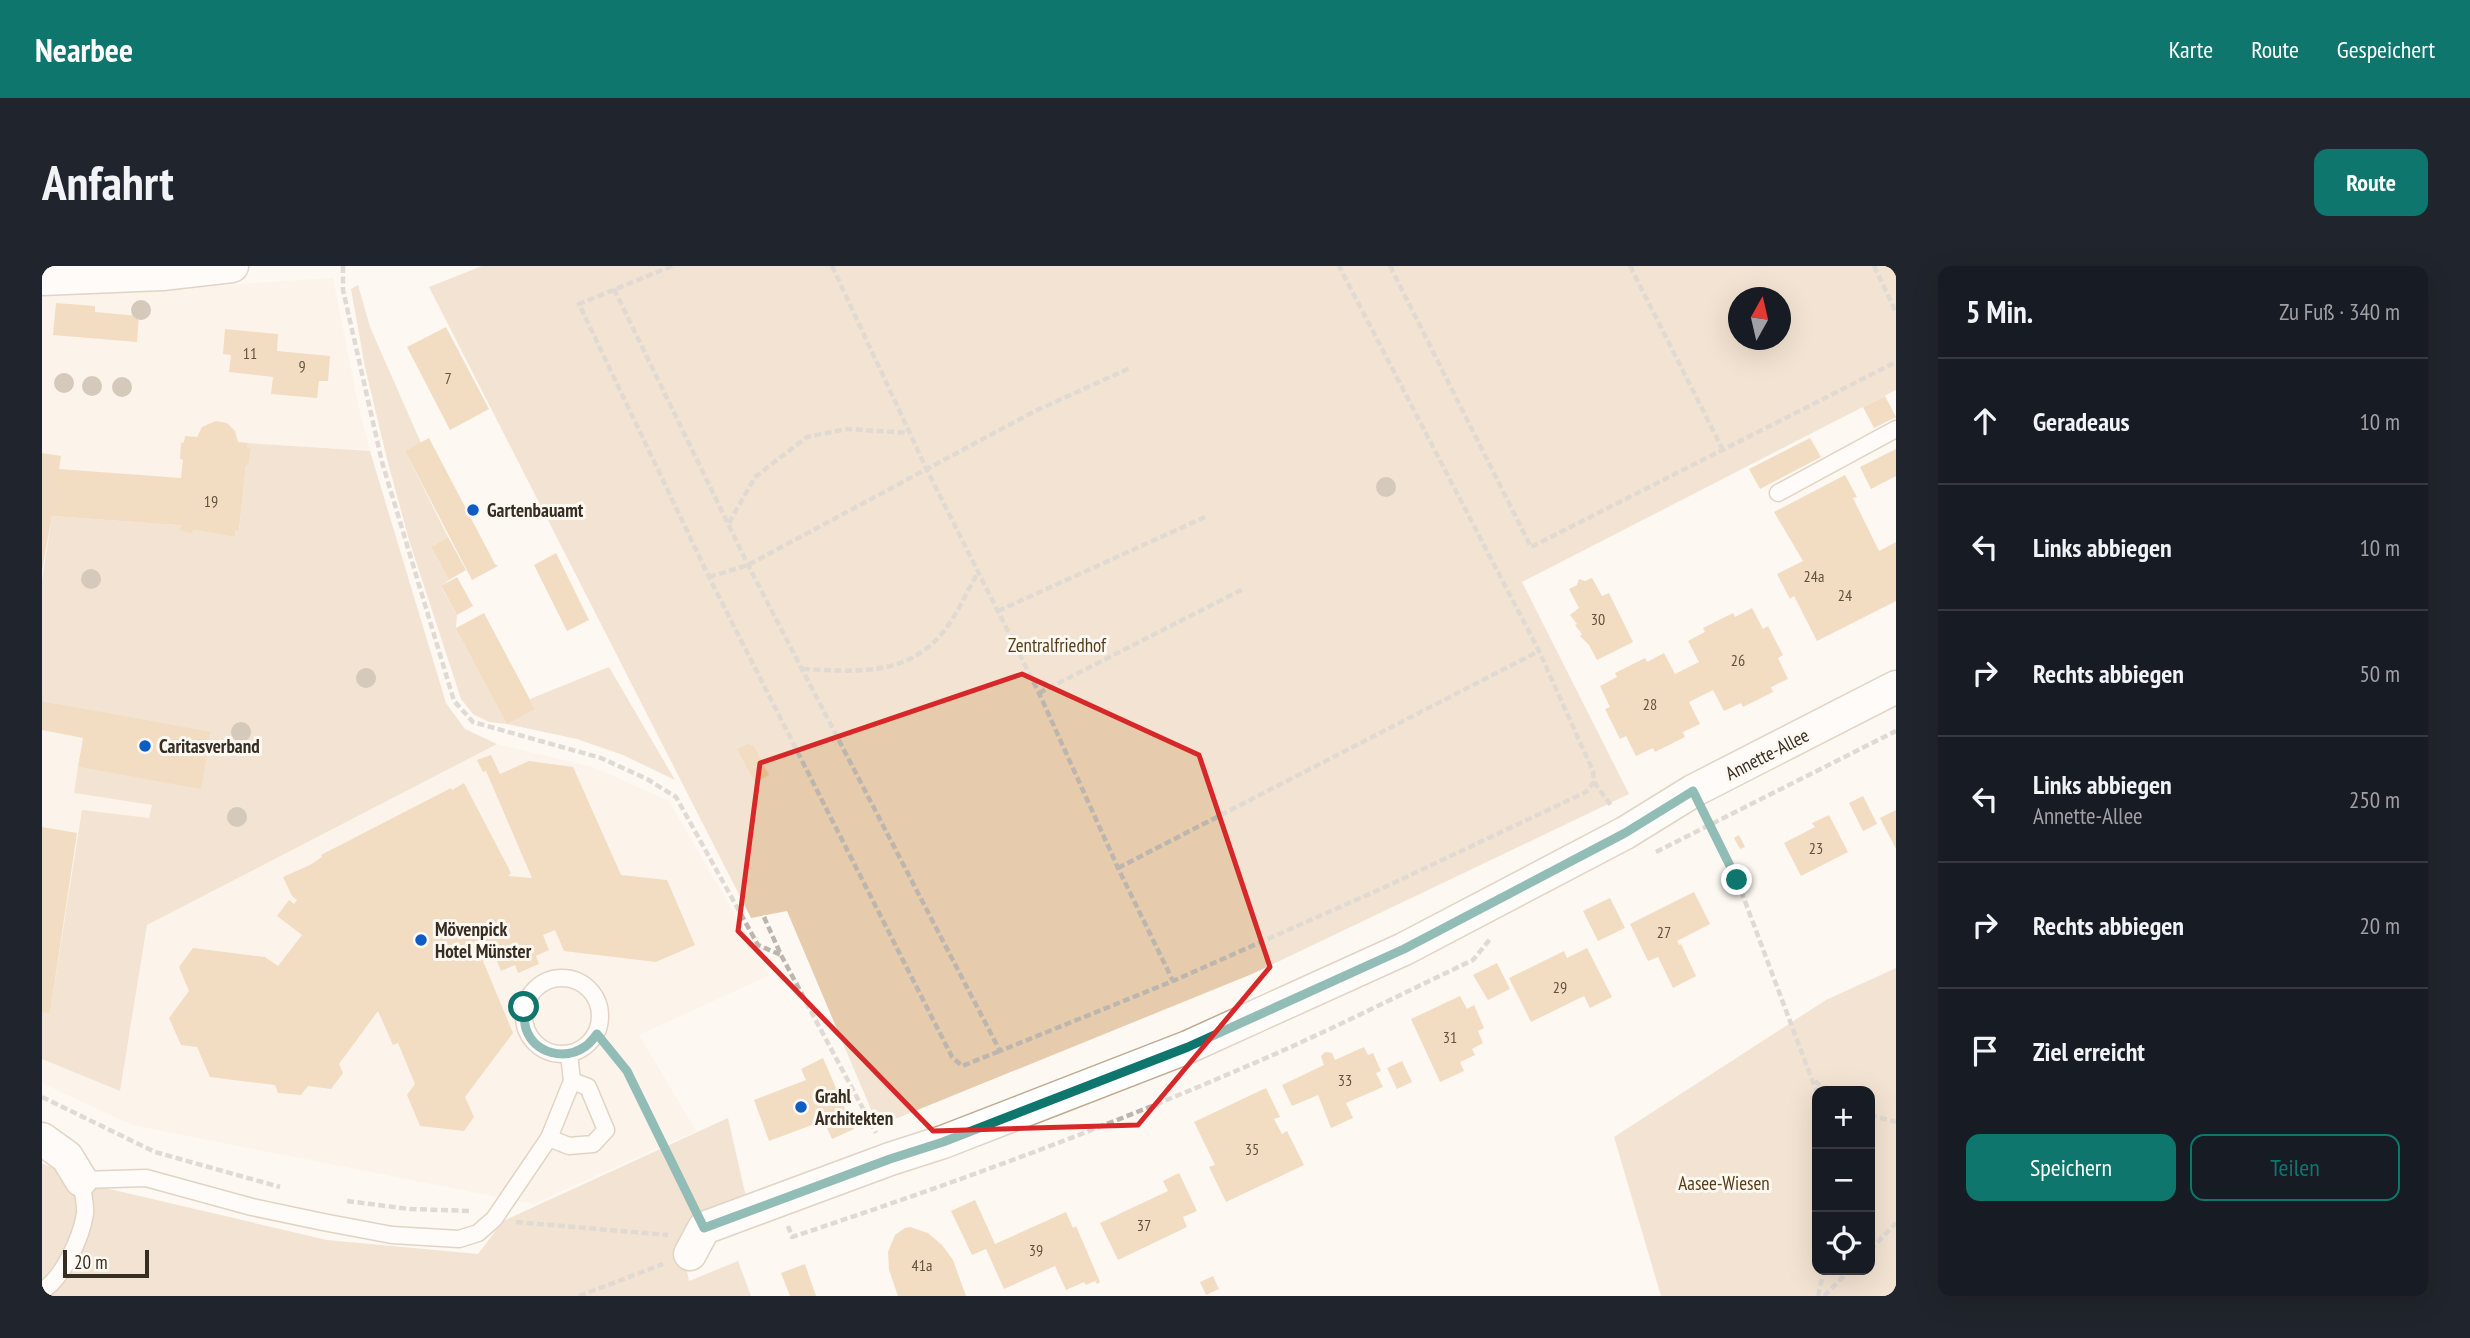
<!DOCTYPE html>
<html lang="de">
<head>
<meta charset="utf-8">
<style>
  body { margin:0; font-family:"PT Sans Narrow",sans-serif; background:#20242c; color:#f1f3f6 }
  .controls { position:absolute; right:21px; bottom:21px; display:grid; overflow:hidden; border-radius:14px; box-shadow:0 7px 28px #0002 }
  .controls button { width:63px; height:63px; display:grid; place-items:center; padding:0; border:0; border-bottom:2px solid #363941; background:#171b24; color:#f1f3f6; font:35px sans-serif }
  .compass { position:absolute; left:1686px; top:21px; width:63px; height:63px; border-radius:50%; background:#171b24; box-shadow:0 7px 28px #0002; rotate:8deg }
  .scale { position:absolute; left:21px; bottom:18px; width:86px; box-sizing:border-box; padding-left:7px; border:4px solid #372e23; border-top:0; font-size:19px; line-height:24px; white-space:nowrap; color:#372e23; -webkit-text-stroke:5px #fdf8f2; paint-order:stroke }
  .stop { position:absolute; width:21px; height:21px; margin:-16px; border:5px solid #0f766e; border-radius:50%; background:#fff }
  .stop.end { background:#0f766e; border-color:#fff; box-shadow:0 2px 7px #0008 }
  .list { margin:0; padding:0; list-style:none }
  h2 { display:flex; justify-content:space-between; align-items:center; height:91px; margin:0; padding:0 28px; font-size:30px }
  h2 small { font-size:23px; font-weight:400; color:#9ea1a6 }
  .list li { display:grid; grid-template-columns:46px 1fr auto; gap:21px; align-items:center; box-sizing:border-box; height:126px; padding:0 28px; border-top:2px solid #363941 }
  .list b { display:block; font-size:26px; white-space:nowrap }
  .list p { margin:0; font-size:23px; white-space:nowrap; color:#9ea1a6 }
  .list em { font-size:23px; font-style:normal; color:#9ea1a6 }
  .actions { display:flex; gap:14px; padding:21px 28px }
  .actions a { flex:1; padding:16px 0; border:2px solid #0f766e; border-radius:14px; text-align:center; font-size:24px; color:#0f766e }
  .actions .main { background:#0f766e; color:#fff }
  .icon { flex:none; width:38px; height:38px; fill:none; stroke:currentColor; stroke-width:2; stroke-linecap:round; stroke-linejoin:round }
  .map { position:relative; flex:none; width:1854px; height:1030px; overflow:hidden; border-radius:14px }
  header { display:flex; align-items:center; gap:42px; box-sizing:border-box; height:98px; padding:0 35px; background:#0f766e; color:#fff }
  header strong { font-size:33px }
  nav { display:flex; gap:38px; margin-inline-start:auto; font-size:24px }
  .intro { display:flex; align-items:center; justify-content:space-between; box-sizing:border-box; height:168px; padding:0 42px }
  h1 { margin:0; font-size:49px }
  .button { padding:18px 32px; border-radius:14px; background:#0f766e; color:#fff; font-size:24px; font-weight:700 }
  main { display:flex; gap:42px; padding:0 42px }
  aside { flex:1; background:#171b24; border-radius:14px; box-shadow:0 7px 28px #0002 }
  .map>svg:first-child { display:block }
</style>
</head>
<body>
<header>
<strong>Nearbee</strong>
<nav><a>Karte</a><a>Route</a><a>Gespeichert</a></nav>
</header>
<div class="intro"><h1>Anfahrt</h1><a class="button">Route</a></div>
<main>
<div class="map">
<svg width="1854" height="1030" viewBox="0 0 1854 1030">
  <rect width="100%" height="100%" fill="#fdf8f2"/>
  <g fill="#faeee0">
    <polygon points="291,12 317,142 328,185 206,177 209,182 207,199 204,199 197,264 193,271 181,270 181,267 151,264 150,267 138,265 10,250 0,314 0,30"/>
    <polygon points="0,435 169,466 159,523 33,527 110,539 108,552 40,545 8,747 0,746"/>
    <polygon points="455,478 551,501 627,535 728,709 597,769 654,865 491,938 90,859 0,817 0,793 78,825 105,659"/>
  </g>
  <g fill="#e6cbac" fill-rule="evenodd">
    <path d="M440 0H1854V124L1480 316 1587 528 1210 708 836 860 745 645 709 652 387 21ZM1696 32H1738V74H1696Z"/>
    <polygon points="316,19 328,61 379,177 363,185 406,271 389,281 407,314 399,321 415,349 414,362 493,443 488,433 567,401 633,514 581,489 535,473 465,458 447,456 431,448 419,433 367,274 345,193 323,101 309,23"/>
    <polygon points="206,177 328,185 404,437 423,463 455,478 105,659 78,825 0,793 0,746 8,746 40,544 107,552 110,539 32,527 36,501 158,522 169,467 0,435 0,314 10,250 135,259 139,259 139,265 150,266 151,264 193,271 194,264 197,264 204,199 207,199 209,183 205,182"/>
    <path d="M1854 702V1030H1619L1572 871 1784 734ZM1775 825H1828V1004H1775Z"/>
    <polygon points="686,852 704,931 639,976 647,1015 696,995 709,1030 0,1030 0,897 46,918 285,974 436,988 461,955"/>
  </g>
  <g fill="#e4bc8b">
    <polygon points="14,37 53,40 53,46 97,50 95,76 11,69"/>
    <polygon points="404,61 447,143 408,164 365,81"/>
    <polygon points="183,63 236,68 235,85 288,90 286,115 277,115 275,132 229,128 231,111 187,106 189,89 181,88"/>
    <polygon points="1843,130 1854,151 1832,162 1821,141"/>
    <polygon points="174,155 185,157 193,165 196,176 206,177 205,182 209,182 207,199 204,199 197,264 194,264 193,271 151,264 150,267 138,265 139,259 135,259 10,250 0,304 0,187 19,190 17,203 139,212 141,194 138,193 139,177 142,176 143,170 155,171 160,161"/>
    <polygon points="387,172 453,298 456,300 430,314 363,185"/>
    <polygon points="1768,172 1779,191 1718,223 1707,203"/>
    <polygon points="1854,183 1854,210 1829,223 1818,201"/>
    <polygon points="1803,209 1815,231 1811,232 1837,285 1854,276 1854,335 1775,375 1752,330 1748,333 1735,308 1761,295 1732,246"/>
    <polygon points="406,271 424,304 407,314 389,281"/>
    <polygon points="514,287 547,354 525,365 492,299"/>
    <polygon points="415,311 431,340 415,349 399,320"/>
    <polygon points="1550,312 1560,330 1567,327 1591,376 1555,394 1547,379 1538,370 1540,368 1533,359 1535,358 1528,349 1537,342 1527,323 1535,319 1537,313 1543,315"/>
    <polygon points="1710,342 1721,363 1726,360 1741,389 1736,392 1746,413 1729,421 1731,426 1701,441 1699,437 1682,445 1671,424 1647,436 1658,458 1641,466 1643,471 1613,486 1611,482 1594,490 1584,470 1578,473 1563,443 1568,441 1558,420 1575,411 1573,407 1603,392 1605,396 1622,387 1633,408 1657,396 1646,375 1663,366 1661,362 1691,347 1693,351"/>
    <polygon points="442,347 493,443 465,458 414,362"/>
    <polygon points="0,435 169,466 159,523 36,501 41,472 0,464"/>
    <polygon points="705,478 712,480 727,509 713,517 695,483"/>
    <polygon points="449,489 458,508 487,495 531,501 579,609 625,614 653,679 614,696 522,685 513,664 501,669 507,684 494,690 497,698 476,707 473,699 459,705 453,690 441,695 471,767 423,831 432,851 422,865 378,860 365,829 373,818 356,777 351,779 336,745 297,798 301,807 289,823 266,820 259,829 236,827 233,819 168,811 155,781 139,779 127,752 147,725 137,701 151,682 223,691 236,700 260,669 235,650 247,634 252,638 255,634 250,630 241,611 268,599 280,591 279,589 409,522 410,524 422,517 469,607 466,610 490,612 444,505 441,506 435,494"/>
    <polygon points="1821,530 1835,558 1821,565 1807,537"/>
    <polygon points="1854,544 1854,583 1838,552"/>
    <polygon points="1787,549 1806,586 1759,610 1742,577 1773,561 1770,557"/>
    <polygon points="0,561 35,567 8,747 0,746"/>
    <polygon points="1697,569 1703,581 1698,583 1692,572"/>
    <polygon points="1652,626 1668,658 1635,675 1637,679 1639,678 1654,710 1631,722 1616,691 1606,695 1588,658"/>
    <polygon points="1568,632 1583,662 1556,675 1541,645"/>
    <polygon points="1545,682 1570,731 1548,742 1542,730 1489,756 1467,712 1522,685 1525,692"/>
    <polygon points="1455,697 1468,723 1446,734 1431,709"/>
    <polygon points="1418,730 1425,743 1432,739 1442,762 1436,765 1441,777 1430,783 1433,789 1418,796 1422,805 1398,816 1369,753"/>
    <polygon points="1322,781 1326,789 1331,787 1339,805 1334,807 1341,821 1304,837 1311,852 1289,862 1276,829 1250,840 1240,819 1282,799 1279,790 1283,786 1290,787 1293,794"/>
    <polygon points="781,792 812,863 790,873 777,844 774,845 778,856 727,875 712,834 764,814 759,803"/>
    <polygon points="1360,795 1370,816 1355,823 1345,802"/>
    <polygon points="1224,822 1238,851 1232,853 1240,868 1245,865 1262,899 1184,936 1167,901 1173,899 1152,856"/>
    <polygon points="1137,907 1155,945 1141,951 1145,961 1076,994 1058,957 1126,925 1121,915"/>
    <polygon points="933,934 953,978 1024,946 1031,962 1034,960 1058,1016 1055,1018 1053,1015 1044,1019 1042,1016 1024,1024 1013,1000 962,1023 944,983 930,989 909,945"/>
    <polygon points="868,961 886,967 900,979 911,994 924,1030 856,1030 847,1004 846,986 853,969 863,962"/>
    <polygon points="763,998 774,1030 748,1030 739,1007"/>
    <polygon points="1171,1010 1177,1023 1164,1029 1158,1016"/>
  </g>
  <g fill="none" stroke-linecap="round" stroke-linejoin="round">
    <defs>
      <g id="lane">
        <polyline points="1736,227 1854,163"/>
        <circle cx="520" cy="750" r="38"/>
        <polyline points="507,872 527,880 551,878 564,864 546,821 530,815"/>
        <path d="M0 1025C21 1012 39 972 43 948 44 937 40 924 39 914L104 912 210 941 281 956 350 969 417 973 436 967 452 953 507 872 530 815 527 788"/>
      </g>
      <g id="street">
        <polyline points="0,13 120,8 190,0"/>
        <polyline points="0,873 25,891 39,914"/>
        <polyline points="648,988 662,962 848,893 901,876 1146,781 1362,683 1583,567 1651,525 1854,421"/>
      </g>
    </defs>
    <use href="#lane" stroke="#c1a98e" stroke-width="19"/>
    <use href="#street" stroke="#c1a98e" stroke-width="35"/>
    <g stroke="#bcb6ae" stroke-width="4.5" stroke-dasharray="7 3.5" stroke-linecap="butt">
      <polyline points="301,0 301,24 340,196 412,435 431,456 559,492 605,513 634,531 716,679 739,689"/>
      <polyline points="630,0 537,38 667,311 910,791 920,800 958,785"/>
      <polyline points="790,0 885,204 997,427 1076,602 1131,715"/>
      <polyline points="1348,0 1489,281 1854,96"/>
      <polyline points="1588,0 1681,184"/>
      <polyline points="1832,0 1854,46"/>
      <polyline points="572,23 706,299 958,785 1131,715 1343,621 1544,526 1552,516 1551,505 1497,385 1297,0"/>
      <polyline points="687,257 713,211 765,171 805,163 867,167"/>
      <polyline points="667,311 706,299 993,145 1088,102"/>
      <polyline points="956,345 1163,251"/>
      <path d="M761 403C803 405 850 410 885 382 909 364 922 331 936 306"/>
      <polyline points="997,427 1201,323"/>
      <polyline points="1552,516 1570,541"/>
      <polyline points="1664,549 1695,614 1775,827"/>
      <polyline points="1614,586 1854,465"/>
      <polyline points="1076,602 1497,385"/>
      <polyline points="722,651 739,689 834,867"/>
      <polyline points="555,767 585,805 650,937"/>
      <polyline points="1773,815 1784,825"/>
      <polyline points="0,831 113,886 238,921"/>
      <polyline points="1828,849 1854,856"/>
      <polyline points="305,935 367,943 429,945"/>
      <polyline points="474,956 626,969"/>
      <path d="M746 960 750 971C901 921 1050 867 1196 804 1275 771 1353 731 1431 694L1449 672"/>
      <polyline points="1828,984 1854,957"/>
      <polyline points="537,1030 621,998"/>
      <polyline points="1776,1030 1782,1004"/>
      <polyline points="1782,1030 1808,1004"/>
    </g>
    <use href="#lane" stroke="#fff" stroke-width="16"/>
    <use href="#street" stroke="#fff" stroke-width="32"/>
  </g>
  <g fill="#a29179">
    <circle cx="99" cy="44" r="10"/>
    <circle cx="22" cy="117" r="10"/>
    <circle cx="50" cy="120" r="10"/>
    <circle cx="80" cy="121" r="10"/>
    <circle cx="1344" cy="221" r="10"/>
    <circle cx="49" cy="313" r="10"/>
    <circle cx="324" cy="412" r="10"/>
    <circle cx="199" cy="466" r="10"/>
    <circle cx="195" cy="551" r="10"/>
  </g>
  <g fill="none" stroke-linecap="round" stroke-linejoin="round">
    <path stroke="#0f766e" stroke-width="9" d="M482 741C482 748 482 756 484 763 493 788 523 795 544 780 548 777 552 772 555 768L585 805 662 962 848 893 901 876 1146 781 1362 683 1583 567 1651 525 1695 614"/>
  </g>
  <path d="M0 0H1854V1030H0ZM980 408 1157 489 1228 701 1096 859 891 865 696 665 718 497Z" fill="#fdf8f2" fill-opacity=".55" fill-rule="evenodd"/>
  <path fill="none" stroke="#d62828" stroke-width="5" stroke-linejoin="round" d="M980 408 1157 489 1228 701 1096 859 891 865 696 665 718 497Z"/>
  <g fill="#0e5dc7" stroke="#fdf8f2" stroke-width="2.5">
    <circle cx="431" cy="244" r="7"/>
    <circle cx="103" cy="480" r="7"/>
    <circle cx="379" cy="674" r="7"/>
    <circle cx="759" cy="841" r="7"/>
  </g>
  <g text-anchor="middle" stroke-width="6" stroke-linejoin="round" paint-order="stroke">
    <g font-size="16" fill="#62523d">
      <text x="208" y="93">11</text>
      <text x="260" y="106">9</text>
      <text x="406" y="118">7</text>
      <text x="169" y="241">19</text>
      <text x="1772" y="316">24a</text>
      <text x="1803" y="335">24</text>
      <text x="1556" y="359">30</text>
      <text x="1696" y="400">26</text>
      <text x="1608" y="444">28</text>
      <text x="1774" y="588">23</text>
      <text x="1622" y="672">27</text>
      <text x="1518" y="727">29</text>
      <text x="1408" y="777">31</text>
      <text x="1303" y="820">33</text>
      <text x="1210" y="889">35</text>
      <text x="1102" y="965">37</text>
      <text x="994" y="990">39</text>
      <text x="880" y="1005">41a</text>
    </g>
    <g font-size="19" font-weight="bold" fill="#372e23" stroke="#fdf8f2" text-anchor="start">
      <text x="445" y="251">Gartenbauamt</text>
      <text x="117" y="487">Caritasverband</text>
      <text x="393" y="670">Mövenpick<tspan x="393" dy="22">Hotel Münster</tspan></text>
      <text x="773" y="837">Grahl<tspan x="773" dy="22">Architekten</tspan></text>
    </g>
    <g font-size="19" fill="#583c16" stroke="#fdf8f2">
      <text x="1015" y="386">Zentralfriedhof</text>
      <text x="1682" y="924">Aasee-Wiesen</text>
    </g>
    <g font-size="19" fill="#372e23" stroke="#fdf8f2">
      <text transform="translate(1725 488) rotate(-27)" y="7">Annette-Allee</text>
    </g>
  </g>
</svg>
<div class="controls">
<button>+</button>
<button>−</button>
<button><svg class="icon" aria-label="locate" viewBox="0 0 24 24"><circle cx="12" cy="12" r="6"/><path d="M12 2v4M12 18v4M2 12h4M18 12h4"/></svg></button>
</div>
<svg class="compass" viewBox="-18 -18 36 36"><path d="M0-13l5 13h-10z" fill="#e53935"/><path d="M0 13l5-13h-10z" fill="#9ea1a6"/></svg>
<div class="scale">20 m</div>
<div class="stop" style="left:482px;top:741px"></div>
<div class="stop end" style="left:1695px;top:614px"></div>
</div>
<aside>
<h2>5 Min.<small>Zu Fuß · 340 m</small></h2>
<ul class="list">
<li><svg class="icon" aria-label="ahead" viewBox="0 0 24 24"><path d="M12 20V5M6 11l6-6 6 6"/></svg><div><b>Geradeaus</b></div><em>10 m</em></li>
<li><svg class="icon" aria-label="left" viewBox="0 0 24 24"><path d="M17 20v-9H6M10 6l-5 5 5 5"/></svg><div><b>Links abbiegen</b></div><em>10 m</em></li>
<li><svg class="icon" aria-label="right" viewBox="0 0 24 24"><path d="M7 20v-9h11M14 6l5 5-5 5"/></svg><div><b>Rechts abbiegen</b></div><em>50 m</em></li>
<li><svg class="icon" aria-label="left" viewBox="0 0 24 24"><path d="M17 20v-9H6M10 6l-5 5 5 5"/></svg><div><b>Links abbiegen</b><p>Annette-Allee</p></div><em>250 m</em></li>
<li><svg class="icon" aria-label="right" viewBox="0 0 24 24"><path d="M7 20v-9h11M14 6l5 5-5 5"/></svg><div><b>Rechts abbiegen</b></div><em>20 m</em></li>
<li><svg class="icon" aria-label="arrive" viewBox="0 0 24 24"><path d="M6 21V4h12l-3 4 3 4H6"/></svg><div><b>Ziel erreicht</b></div></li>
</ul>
<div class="actions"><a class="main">Speichern</a><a>Teilen</a></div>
</aside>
</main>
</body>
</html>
